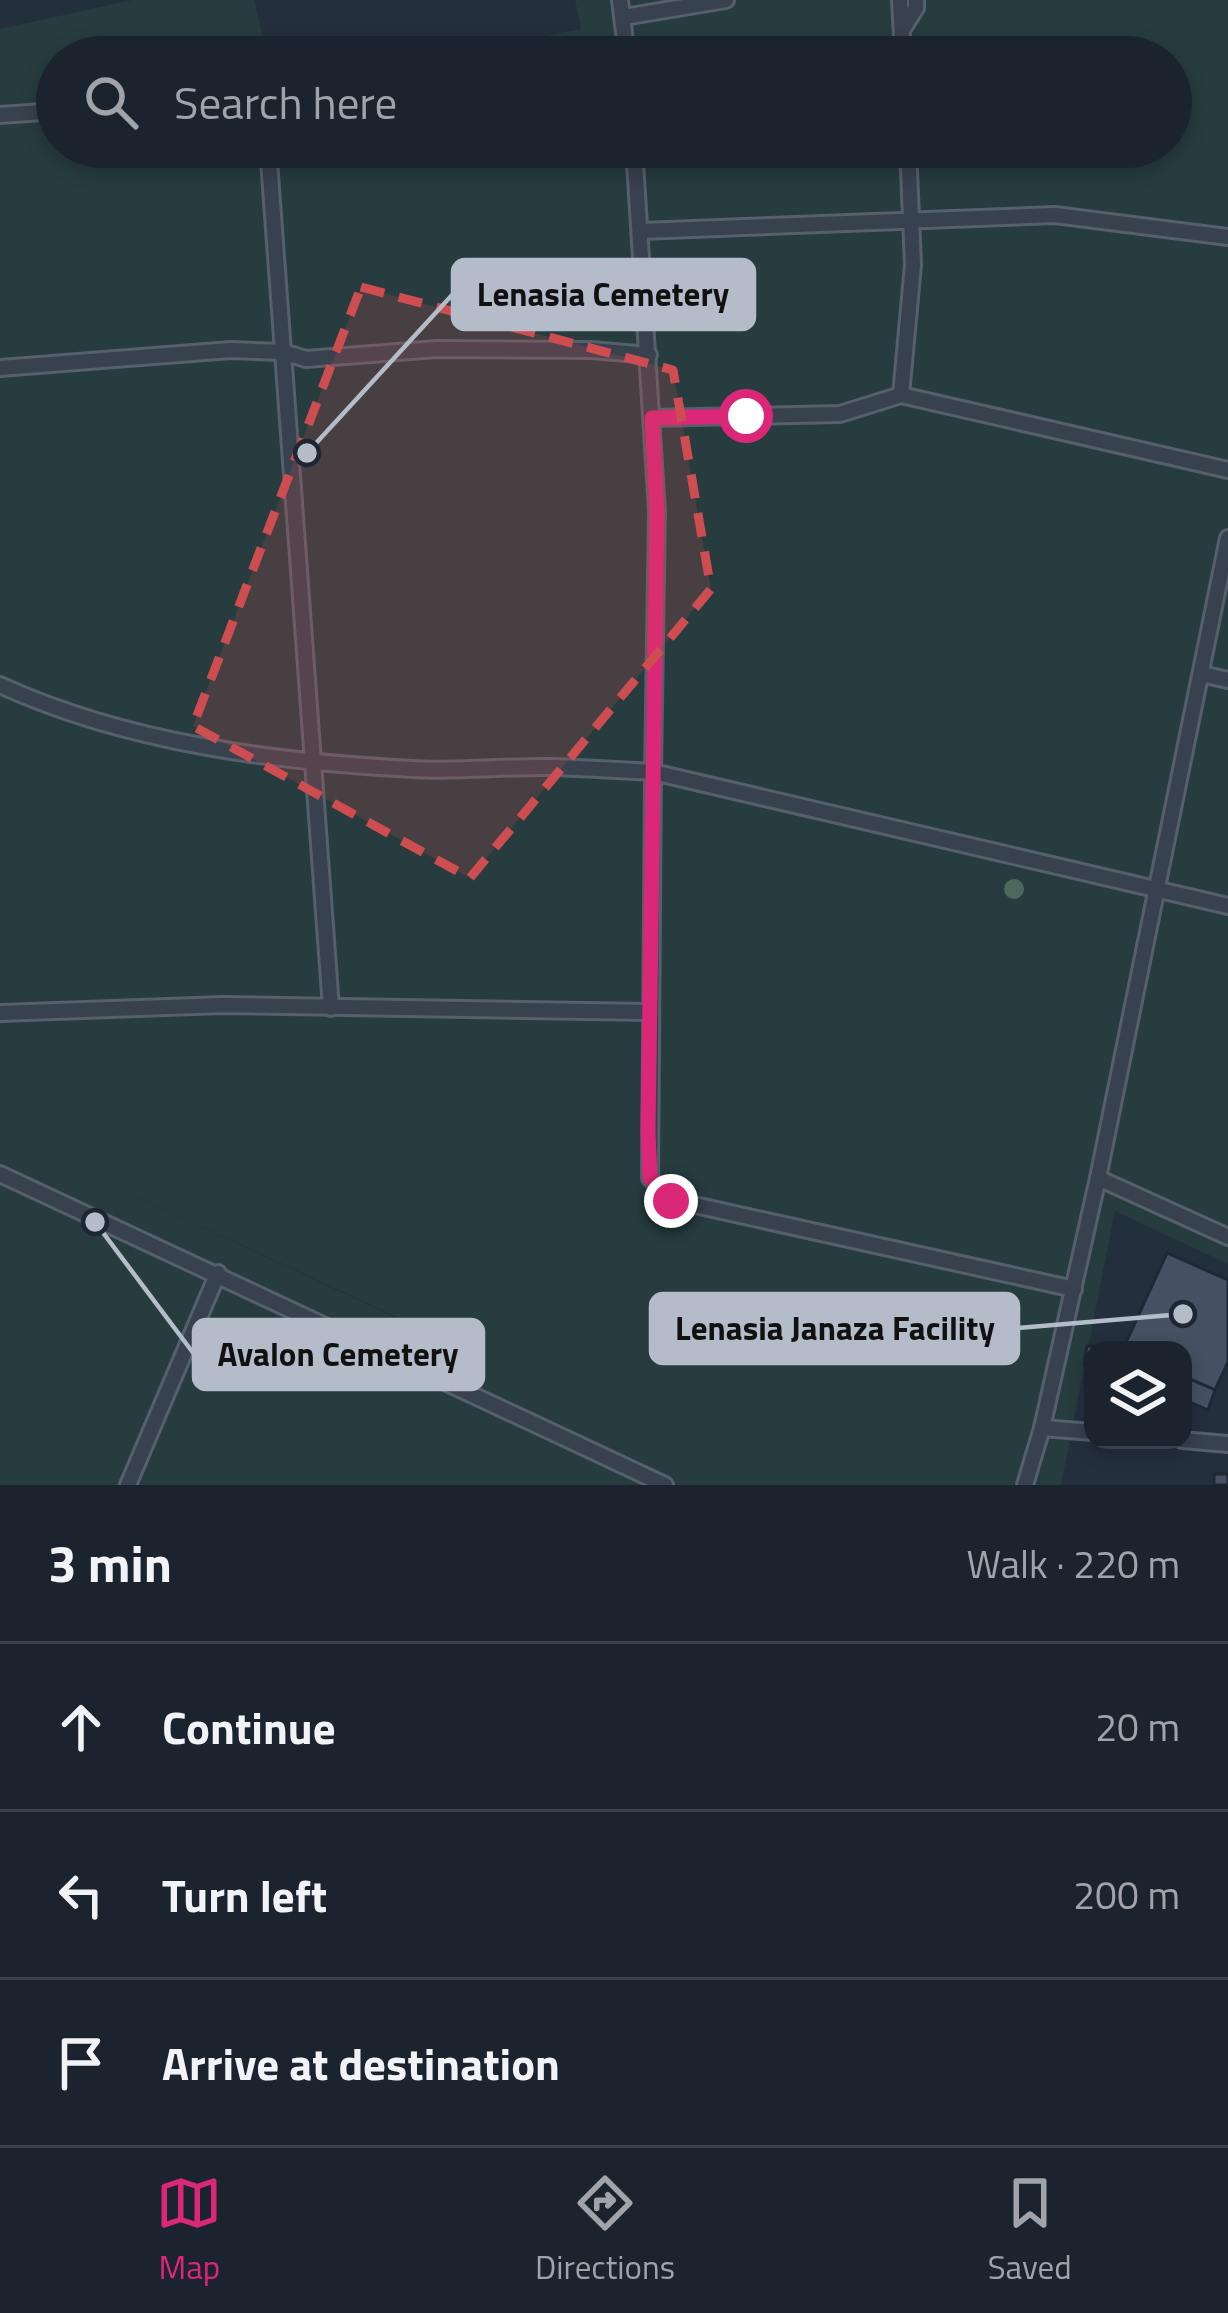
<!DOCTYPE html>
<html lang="en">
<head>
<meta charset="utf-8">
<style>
  body { margin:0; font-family:"Titillium Web",sans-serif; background:#282f3a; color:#f1f3f6 }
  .controls { position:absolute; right:36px; bottom:36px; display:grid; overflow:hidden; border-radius:24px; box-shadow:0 6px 18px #0003 }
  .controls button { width:108px; height:108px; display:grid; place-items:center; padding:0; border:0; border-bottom:3px solid #39404a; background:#1b232e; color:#f1f3f6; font:60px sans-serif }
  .stop { position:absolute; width:36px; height:36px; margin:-27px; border:9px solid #db2777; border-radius:50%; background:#fff }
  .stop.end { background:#db2777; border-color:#fff; box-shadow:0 3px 12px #0008 }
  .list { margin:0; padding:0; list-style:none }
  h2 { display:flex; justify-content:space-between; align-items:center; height:156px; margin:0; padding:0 48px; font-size:51px }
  h2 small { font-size:39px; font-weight:400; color:#a0a4aa }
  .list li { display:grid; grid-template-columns:78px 1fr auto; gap:36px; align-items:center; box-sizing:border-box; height:168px; padding:0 48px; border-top:3px solid #39404a }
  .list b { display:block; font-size:45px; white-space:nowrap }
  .list em { font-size:39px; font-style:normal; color:#a0a4aa }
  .icon { flex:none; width:66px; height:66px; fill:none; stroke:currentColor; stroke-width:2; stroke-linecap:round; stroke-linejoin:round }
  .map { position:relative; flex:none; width:1228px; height:1485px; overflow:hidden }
  .search { position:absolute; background:#1b232e; box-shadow:0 6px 18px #0003; left:36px; right:36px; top:36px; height:132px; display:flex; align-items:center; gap:30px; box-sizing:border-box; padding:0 42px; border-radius:66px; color:#a0a4aa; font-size:45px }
  .sheet { height:660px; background:#1b232e }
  nav { display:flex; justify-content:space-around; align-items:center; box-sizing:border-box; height:168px; border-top:3px solid #39404a; background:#1b232e; font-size:33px; color:#a0a4aa }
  nav a { display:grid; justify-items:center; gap:6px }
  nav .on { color:#db2777 }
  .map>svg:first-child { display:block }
</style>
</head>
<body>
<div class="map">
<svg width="1228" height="1485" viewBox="0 0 1228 1485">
  <rect width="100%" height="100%" fill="#242f3e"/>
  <path fill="#263c3f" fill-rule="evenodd" d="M132 0H254L268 57H57V147H1171V57H437L581 29 575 0H1228V1264L1115 1211 1061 1485H0V29ZM41 1152 481 1356V1357Z"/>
  <g fill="#455162" stroke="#1f2835" stroke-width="3">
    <polygon points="1167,1253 1228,1280 1228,1362 1215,1390 1183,1376 1183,1350 1123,1349"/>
    <polygon points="1087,1346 1123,1349 1126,1350 1093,1350 1093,1365 1084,1365"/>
    <polygon points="1183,1376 1215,1390 1208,1410 1183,1399"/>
    <rect x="1214" y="1474" width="14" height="11"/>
  </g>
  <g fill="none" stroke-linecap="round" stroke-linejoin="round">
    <defs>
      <g id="lane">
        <polyline points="620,0 627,57"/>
        <polyline points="900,0 903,57"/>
        <polyline points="624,17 726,0"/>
        <polyline points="902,30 916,8 916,0"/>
        <polyline points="0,115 57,111"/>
        <polyline points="268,147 331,1008"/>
        <polyline points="634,147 657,511 653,772 1228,906"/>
        <polyline points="641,231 1055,215 1228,237"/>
        <polyline points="0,368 231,350 283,352 306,359 437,349 591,350 649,355"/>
        <polyline points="901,395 913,265 908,147"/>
        <polyline points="652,418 840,414 901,395 1228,470"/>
        <polyline points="1201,674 1228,680"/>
        <path d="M0 685C127 743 275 762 413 769 459 772 506 766 552 767 585 768 619 770 653 772L650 1178 672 1200 1074 1289"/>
        <polyline points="0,1013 223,1005 649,1012"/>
        <polyline points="0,1174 665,1485"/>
        <polyline points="1098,1178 1228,1237"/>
        <polyline points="1042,1428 1093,1432"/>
        <polyline points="1182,1440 1228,1444"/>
        <polyline points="128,1485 218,1273"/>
        <polyline points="1025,1485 1042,1428 1098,1178 1228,538"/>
      </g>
    </defs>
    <use href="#lane" stroke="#565f6c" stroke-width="20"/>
    <use href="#lane" stroke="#38414e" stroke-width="14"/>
  </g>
  <circle fill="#4b6a5d" cx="1014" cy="889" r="10"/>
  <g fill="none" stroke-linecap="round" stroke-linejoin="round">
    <polyline stroke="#db2777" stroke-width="15" points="671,1201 650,1178 648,1131 657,511 652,418 746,416"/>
  </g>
  <path fill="#ce4d50" fill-opacity="0.2" stroke="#ce4d50" stroke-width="9" stroke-dasharray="24 15" stroke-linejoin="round" d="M361 287 673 370 711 589 470 878 193 726Z"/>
  <path fill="none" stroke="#b4bcc9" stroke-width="4.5" d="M307 453L453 294M1183 1314L1018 1328M95 1222L194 1354"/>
  <g fill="#b4bcc9" stroke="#1d2633" stroke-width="4.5">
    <circle cx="307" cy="453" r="12"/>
    <circle cx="1183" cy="1314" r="12"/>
    <circle cx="95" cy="1222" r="12"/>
  </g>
  <g fill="#b4bcc9" stroke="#b4bcc9" stroke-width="4.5">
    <rect x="453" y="260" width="301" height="69" rx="12"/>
    <rect x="651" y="1294" width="367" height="69" rx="12"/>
    <rect x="194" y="1320" width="289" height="69" rx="12"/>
  </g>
  <g font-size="33" text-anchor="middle" font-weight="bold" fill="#111">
    <text x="603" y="306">Lenasia Cemetery</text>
    <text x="835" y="1340">Lenasia Janaza Facility</text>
    <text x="338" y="1366">Avalon Cemetery</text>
  </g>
</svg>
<div class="controls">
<button><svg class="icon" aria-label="layers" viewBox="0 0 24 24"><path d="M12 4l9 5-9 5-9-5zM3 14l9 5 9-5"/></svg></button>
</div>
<div class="stop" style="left:746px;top:416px"></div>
<div class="stop end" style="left:671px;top:1201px"></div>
<div class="search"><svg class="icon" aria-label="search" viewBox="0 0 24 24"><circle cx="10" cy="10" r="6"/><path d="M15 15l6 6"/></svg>Search here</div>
</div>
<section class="sheet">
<h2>3 min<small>Walk · 220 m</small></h2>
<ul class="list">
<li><svg class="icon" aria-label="ahead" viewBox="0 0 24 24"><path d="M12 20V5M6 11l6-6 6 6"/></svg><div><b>Continue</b></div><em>20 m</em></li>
<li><svg class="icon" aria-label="left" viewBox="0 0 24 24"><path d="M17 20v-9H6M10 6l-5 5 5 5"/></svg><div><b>Turn left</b></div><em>200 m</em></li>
<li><svg class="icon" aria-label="arrive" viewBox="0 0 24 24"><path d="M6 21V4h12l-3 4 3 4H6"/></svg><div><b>Arrive at destination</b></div></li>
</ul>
</section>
<nav>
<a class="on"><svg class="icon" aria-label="map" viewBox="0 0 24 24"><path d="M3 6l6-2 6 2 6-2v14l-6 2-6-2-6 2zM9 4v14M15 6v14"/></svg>Map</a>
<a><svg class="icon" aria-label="directions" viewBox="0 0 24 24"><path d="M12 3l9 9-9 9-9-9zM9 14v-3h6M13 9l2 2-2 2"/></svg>Directions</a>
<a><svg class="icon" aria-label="saved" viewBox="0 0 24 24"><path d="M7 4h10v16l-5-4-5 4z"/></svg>Saved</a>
</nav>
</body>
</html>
